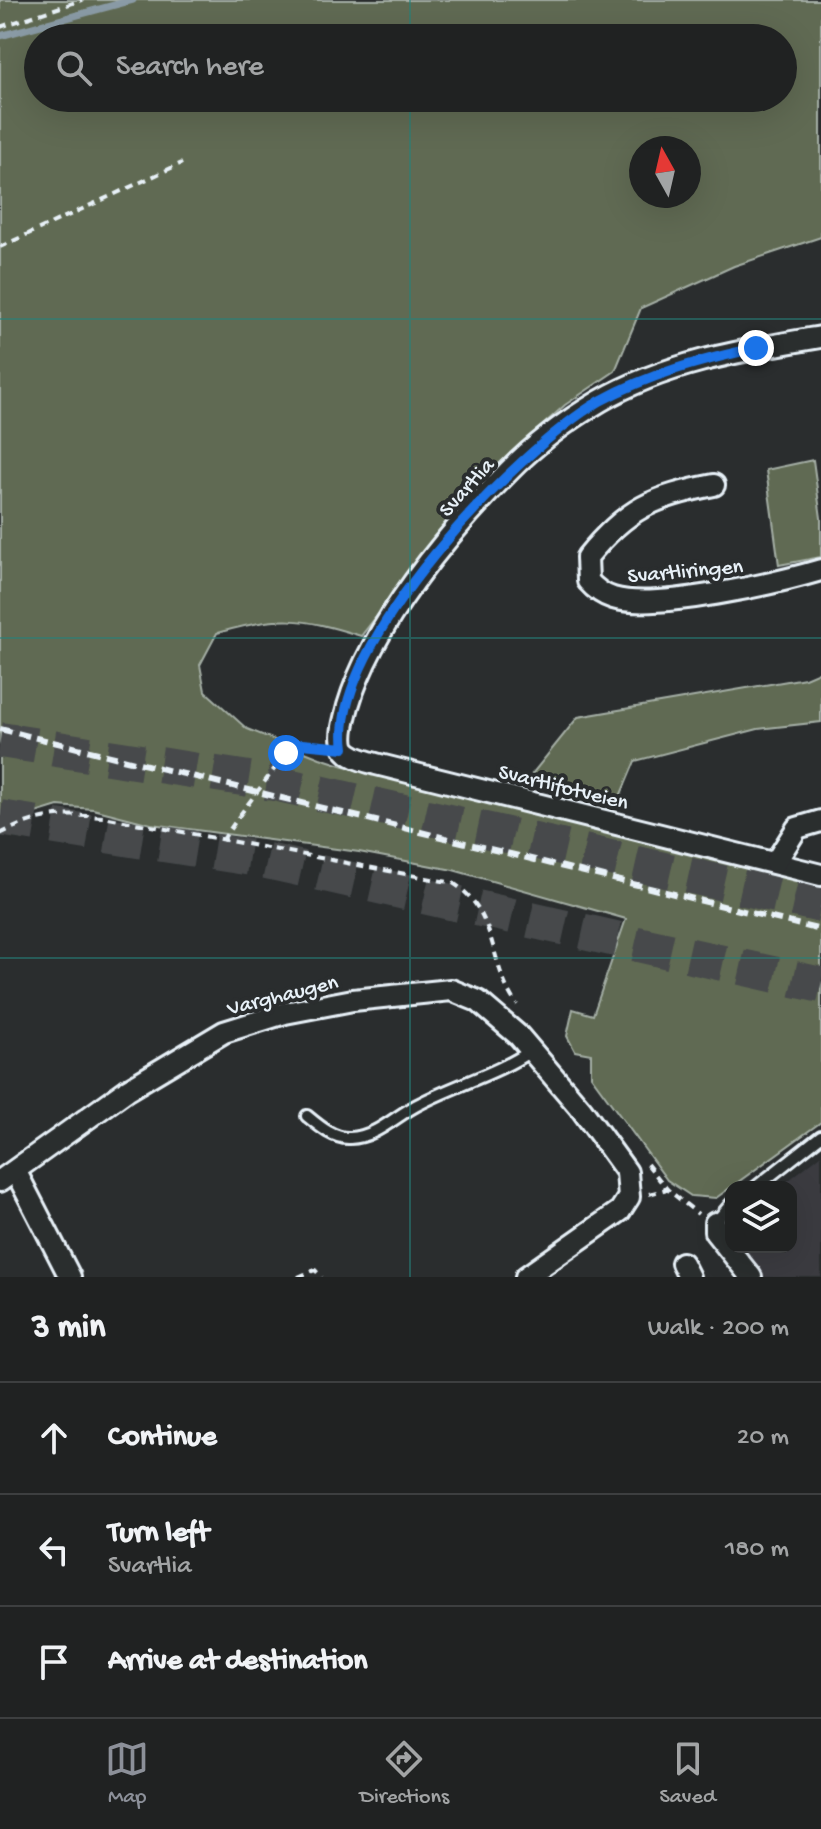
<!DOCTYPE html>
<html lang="en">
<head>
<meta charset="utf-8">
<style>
  body { margin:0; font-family:"Gochi Hand",sans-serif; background:#2d2f2f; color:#f1f3f6 }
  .controls { position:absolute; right:24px; bottom:24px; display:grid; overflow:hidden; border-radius:16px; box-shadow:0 8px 32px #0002 }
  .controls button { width:72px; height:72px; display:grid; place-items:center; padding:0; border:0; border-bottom:2px solid #3d3f40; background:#202222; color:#f1f3f6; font:40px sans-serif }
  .compass { position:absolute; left:629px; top:136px; width:72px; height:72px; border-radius:50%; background:#202222; box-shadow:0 8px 32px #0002; rotate:352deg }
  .stop { position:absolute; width:24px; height:24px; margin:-18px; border:6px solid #1a73e8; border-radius:50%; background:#fff }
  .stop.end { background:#1a73e8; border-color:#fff; box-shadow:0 2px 8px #0008 }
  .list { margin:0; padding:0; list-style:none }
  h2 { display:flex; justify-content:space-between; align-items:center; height:104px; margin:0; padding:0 32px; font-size:34px }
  h2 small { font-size:26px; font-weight:400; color:#a2a4a5 }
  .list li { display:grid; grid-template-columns:52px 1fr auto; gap:24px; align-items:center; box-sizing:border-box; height:112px; padding:0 32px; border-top:2px solid #3d3f40 }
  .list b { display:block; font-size:30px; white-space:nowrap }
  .list p { margin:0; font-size:26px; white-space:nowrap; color:#a2a4a5 }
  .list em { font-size:26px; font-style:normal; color:#a2a4a5 }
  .icon { flex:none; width:44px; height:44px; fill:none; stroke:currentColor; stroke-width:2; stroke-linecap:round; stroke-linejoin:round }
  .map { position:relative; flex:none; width:821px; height:1277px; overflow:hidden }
  .search { position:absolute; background:#202222; box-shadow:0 8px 32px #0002; left:24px; right:24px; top:24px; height:88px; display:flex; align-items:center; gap:20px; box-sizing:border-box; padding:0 28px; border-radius:44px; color:#a2a4a5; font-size:30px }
  .sheet { height:440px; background:#202222 }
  nav { display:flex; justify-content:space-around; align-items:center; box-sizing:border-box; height:112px; border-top:2px solid #3d3f40; background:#202222; font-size:22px; color:#a2a4a5 }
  nav a { display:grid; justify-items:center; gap:4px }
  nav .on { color:#8c9099 }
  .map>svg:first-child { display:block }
</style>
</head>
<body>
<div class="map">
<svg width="821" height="1277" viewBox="0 0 821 1277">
  <rect width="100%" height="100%" fill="#2a2d2e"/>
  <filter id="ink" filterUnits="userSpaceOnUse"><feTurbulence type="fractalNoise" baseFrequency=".0125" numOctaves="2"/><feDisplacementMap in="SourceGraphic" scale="16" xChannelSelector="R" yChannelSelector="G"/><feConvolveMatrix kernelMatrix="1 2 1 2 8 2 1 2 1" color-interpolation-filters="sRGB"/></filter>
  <g filter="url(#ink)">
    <polygon fill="#3a3b41" points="821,1155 821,1277 764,1277 737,1247 791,1247 791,1187 780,1187"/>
    <g fill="#616b52" stroke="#a4aea5" stroke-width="2" fill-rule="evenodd">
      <path d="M0 0H821V237L734 266 641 308 615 371 565 405 486 476 361 636C301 617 278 615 217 633L200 665 205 691 247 729 320 758 366 773 492 801 821 886V1122L716 1198 691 1196 667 1180 591 1076V1054L575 1051 567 1036 573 1009 593 1015 626 919 453 870 359 852 151 824 93 809 58 806 0 824ZM38 38H783V98H38ZM641 148H689V196H641Z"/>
      <polygon points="813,460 821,518 821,557 779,565 766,470"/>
      <polygon points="821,671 821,722 758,729 635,761 619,799 532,774 578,717 805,678"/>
    </g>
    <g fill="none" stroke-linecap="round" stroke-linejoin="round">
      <polyline stroke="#8a9ba6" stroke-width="7" points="0,36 133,0"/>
      <g stroke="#464a4c" stroke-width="36" stroke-dasharray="36 18" stroke-linecap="butt">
        <polyline points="0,740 274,783 821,905"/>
        <polyline points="0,818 258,859 821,985"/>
      </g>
      <defs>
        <g id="lane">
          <path d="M307 1116C319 1126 334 1139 350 1138 378 1137 397 1114 421 1103 458 1084 499 1073 532 1050"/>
          <polyline points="756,1187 821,1136"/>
          <polyline points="715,1223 731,1204"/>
        </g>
        <g id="street">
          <path d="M821 337C745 350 667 362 600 401 568 420 534 445 508 472 448 533 372 624 348 706 345 718 339 736 344 748 350 758 366 761 376 764L821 875"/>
          <path d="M714 485C653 497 627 508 587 557L588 581C595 589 603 595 613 598 655 611 777 583 821 570"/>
          <polyline points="775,863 797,828 821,821"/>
          <polyline points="16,1172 70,1277"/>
          <polyline points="0,1181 127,1090 224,1032 285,1013 353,1000 451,990 478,1001 519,1036 582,1110 627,1172 629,1197 620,1211 526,1277"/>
          <polyline points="715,1223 715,1232 751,1277"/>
          <polyline points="682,1263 689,1277"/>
        </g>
      </defs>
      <use href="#lane" stroke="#e8f1f8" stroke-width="16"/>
      <use href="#street" stroke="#e8f1f8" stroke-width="26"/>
      <g stroke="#e8f1f8" stroke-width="4" stroke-dasharray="8 6" stroke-linecap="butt">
        <polyline points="0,27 82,0"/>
        <polyline points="0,247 182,163"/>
        <polyline points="275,768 294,746 322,746"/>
        <path d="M0 834C40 814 59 814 103 817L453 883C499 912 488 966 517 1005"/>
        <polyline points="222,841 239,816"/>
        <polyline points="647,1164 667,1189"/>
        <polyline points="649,1194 667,1189 698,1214"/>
        <polyline points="298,1277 315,1270 322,1277"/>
      </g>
      <use href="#lane" stroke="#2a2d2e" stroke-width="10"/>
      <use href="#street" stroke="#2a2d2e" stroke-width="20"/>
      <polyline stroke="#e8f1f8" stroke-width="6" stroke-dasharray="12 6" stroke-linecap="butt" points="0,729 821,930"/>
      <polyline stroke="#e8f1f8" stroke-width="4" stroke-dasharray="8 6" stroke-linecap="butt" points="239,816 275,768"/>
    </g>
  </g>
  <g fill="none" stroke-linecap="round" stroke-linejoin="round" filter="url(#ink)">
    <path stroke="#1a73e8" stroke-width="10" d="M286 753 302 744 344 748C328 646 517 449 600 401 649 374 702 360 756 348"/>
  </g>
  <path fill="none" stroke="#25827c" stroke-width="2" stroke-opacity="0.55" d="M410 0V38M410 98V1277M0 319H821M0 638H821M0 958H821"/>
  <g text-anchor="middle" stroke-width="8" stroke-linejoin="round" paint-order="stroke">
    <g font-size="22" fill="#e8f1f8" stroke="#2a2d2e">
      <text transform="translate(465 486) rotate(-48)" y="8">Svartlia</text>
      <text transform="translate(685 569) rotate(-5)" y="8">Svartliringen</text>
      <text transform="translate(564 785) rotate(14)" y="8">Svartlifotveien</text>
      <text transform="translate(282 993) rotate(-14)" y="8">Varghaugen</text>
    </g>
  </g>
</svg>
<div class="controls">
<button><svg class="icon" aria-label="layers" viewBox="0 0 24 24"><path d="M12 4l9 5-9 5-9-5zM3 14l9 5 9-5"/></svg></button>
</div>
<svg class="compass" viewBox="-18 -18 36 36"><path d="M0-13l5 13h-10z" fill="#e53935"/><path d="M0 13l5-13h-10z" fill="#a2a4a5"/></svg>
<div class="stop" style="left:286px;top:753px"></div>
<div class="stop end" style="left:756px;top:348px"></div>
<div class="search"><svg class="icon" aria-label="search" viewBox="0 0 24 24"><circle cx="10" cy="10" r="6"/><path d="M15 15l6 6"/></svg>Search here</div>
</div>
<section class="sheet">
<h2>3 min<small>Walk · 200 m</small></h2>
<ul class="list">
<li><svg class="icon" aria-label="ahead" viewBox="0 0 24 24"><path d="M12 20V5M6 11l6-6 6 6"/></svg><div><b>Continue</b></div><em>20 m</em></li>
<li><svg class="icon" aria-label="left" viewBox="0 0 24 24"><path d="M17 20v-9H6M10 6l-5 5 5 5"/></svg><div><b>Turn left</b><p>Svartlia</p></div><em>180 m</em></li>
<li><svg class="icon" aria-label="arrive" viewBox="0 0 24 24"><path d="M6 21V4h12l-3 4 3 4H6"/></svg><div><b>Arrive at destination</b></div></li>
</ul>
</section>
<nav>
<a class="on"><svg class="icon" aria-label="map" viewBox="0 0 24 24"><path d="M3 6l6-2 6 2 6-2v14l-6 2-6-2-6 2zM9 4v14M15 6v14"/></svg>Map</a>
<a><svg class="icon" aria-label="directions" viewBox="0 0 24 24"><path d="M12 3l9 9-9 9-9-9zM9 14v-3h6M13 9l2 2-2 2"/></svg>Directions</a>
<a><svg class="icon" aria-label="saved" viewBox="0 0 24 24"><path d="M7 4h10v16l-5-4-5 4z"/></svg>Saved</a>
</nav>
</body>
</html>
